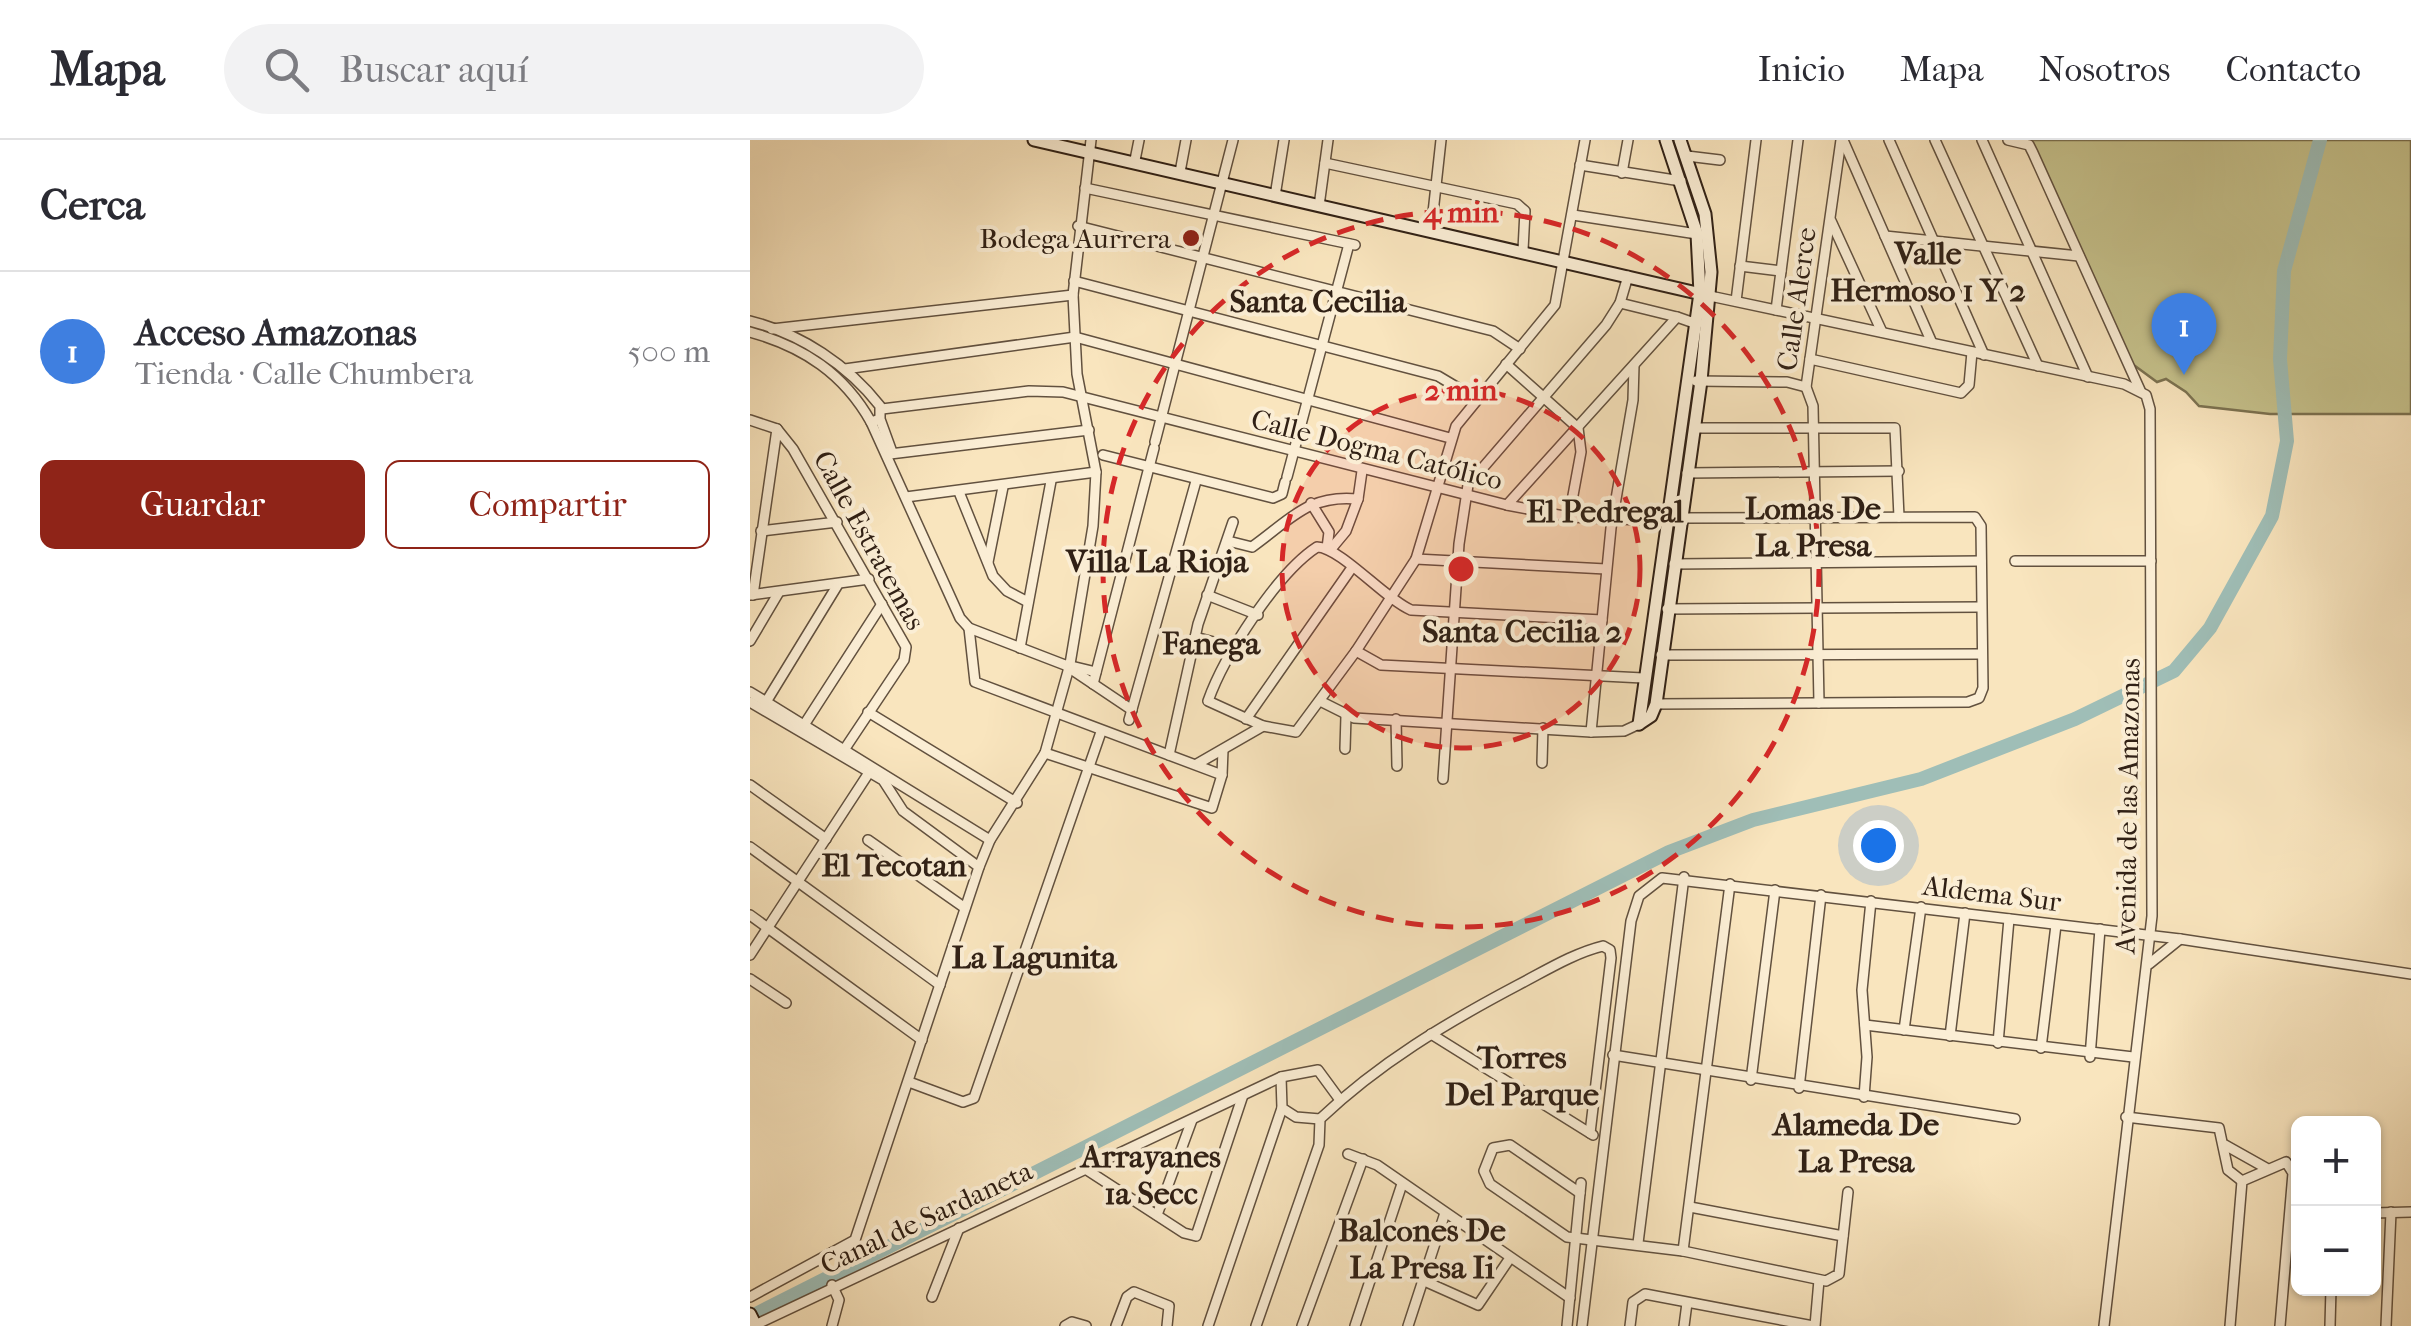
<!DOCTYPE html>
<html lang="es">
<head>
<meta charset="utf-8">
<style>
  body { margin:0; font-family:"IM FELL French Canon",serif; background:#f2f2f3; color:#2b2b33 }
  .controls { position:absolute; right:30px; bottom:30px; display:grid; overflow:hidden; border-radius:15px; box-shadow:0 2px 8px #0004 }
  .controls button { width:90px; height:90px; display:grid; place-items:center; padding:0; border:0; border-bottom:2px solid #e1e1e2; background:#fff; color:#2b2b33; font:50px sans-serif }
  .you { position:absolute; left:1128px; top:705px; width:35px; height:35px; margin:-25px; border:8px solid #fff; border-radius:50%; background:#1a73e8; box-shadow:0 0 0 15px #1a73e833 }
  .badge { display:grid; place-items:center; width:65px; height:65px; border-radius:50%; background:#8f2418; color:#fff; font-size:32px; font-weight:700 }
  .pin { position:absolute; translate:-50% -82px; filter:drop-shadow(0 2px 5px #0008) }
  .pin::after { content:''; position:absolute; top:52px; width:35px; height:30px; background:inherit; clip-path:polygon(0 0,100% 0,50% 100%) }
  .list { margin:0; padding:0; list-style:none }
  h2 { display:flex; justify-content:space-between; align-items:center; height:130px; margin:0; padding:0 40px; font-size:42px }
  h2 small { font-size:32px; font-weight:400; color:#7c7c81 }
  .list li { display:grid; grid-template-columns:65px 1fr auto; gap:30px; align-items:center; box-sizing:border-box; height:160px; padding:0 40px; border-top:2px solid #e1e1e2 }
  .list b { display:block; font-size:38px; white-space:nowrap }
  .list p { margin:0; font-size:32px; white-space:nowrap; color:#7c7c81 }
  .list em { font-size:32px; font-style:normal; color:#7c7c81 }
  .actions { display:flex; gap:20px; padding:30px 40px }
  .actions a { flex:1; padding:22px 0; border:2px solid #8f2418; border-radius:15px; text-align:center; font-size:35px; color:#8f2418 }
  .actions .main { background:#8f2418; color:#fff }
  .icon { flex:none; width:55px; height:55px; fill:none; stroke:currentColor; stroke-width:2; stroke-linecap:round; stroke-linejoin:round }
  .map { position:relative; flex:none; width:1661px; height:1186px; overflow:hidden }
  header { display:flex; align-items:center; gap:60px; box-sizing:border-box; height:140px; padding:0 50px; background:#fff; border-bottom:2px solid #e1e1e2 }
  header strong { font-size:48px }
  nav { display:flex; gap:55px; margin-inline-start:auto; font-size:35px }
  .search { width:700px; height:90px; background:#f2f2f3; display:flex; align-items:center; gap:25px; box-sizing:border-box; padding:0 35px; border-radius:55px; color:#7c7c81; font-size:38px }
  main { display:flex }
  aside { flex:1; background:#fff }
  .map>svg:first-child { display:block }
</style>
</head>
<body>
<header>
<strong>Mapa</strong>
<div class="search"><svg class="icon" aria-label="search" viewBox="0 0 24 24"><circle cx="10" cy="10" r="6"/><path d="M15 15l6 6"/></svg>Buscar aquí</div>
<nav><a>Inicio</a><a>Mapa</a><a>Nosotros</a><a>Contacto</a></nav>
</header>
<main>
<aside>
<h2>Cerca<small></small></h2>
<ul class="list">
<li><span class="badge" style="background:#3f7fe0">1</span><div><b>Acceso Amazonas</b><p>Tienda · Calle Chumbera</p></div><em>500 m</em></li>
</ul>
<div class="actions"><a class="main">Guardar</a><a>Compartir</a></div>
</aside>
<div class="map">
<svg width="1661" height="1186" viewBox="0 0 1661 1186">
  <rect width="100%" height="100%" fill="#f9e5be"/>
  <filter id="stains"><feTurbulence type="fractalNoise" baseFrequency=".002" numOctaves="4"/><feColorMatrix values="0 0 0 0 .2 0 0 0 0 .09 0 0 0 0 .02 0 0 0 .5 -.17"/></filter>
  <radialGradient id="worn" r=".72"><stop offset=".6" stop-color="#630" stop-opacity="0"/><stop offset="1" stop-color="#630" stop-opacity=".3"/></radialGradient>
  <polygon fill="#c6c28c" stroke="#7b7150" stroke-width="2.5" points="1280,0 1661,0 1661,274 1520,274 1449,266 1436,252 1416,239 1407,242 1381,223"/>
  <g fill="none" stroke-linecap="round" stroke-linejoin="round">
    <polyline stroke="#9fbeb7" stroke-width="14" points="0,1177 919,712 1003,680 1171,639 1325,579 1424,531 1460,488 1522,376 1537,301 1530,219 1534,131 1570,0"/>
    <defs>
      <g id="street">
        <path d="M835 0 805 165 706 286 666 419 606 511 546 592 513 586 458 561C474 516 527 433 567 407 590 407 635 459 661 470L852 480"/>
        <polyline points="1093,0 1182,203"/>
        <polyline points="1139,0 1234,215"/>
        <polyline points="1185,0 1288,226"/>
        <polyline points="1232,0 1338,237"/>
        <polyline points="1258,0 1279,5 1283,13 1390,250"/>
        <polyline points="937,16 970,20"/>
        <polyline points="385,20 389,0"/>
        <polyline points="575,23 767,64 775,71 773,110"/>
        <polyline points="830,25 931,41"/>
        <polyline points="430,32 436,0"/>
        <polyline points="872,33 878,0"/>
        <polyline points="335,48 605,105"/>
        <polyline points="525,56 534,0"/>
        <polyline points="569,66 578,0"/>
        <polyline points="823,75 947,94"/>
        <polyline points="1081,81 1132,192"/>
        <polyline points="328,86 743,191 770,209"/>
        <polyline points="681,91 691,0"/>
        <polyline points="1135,96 1329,116"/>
        <polyline points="990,126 1031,131"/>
        <polyline points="324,141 688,236 725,258"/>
        <polyline points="960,156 1374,244 1396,255 1400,269 1402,776 1354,1186"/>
        <polyline points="986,161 1006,0"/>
        <polyline points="870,163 927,177"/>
        <polyline points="1026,170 1048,0"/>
        <path d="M0 181C51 194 98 225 130 266V279L142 312"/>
        <polyline points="22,189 323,155"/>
        <path d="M0 192C54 207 94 234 121 282L127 280"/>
        <polyline points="1060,219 1211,253 1219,245 1222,212"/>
        <polyline points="756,224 828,288 831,312 819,377"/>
        <polyline points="95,229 325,197 700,298"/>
        <polyline points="946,241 1037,242 1056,247"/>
        <polyline points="132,269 279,251 313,252 757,365 819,377 917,381"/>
        <polyline points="0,280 27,289 43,309 156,507 154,520 94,610"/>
        <polyline points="121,282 210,478 219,488 315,525 382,570"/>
        <polyline points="944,288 1145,288 1149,377"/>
        <polyline points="405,302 483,0"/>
        <polyline points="140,314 339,290"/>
        <polyline points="353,315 523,358 532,354 535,342"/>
        <polyline points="937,333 1149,331"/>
        <polyline points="537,337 599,104"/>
        <polyline points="209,352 243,436 257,451 278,462"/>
        <polyline points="156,357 346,332"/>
        <polyline points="561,363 579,392 577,408"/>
        <polyline points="757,365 927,177 947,184"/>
        <polyline points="11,391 87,382"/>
        <path d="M478 401 502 407C540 380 558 354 608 359L612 331"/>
        <polyline points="581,409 596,391 608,359"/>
        <polyline points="666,419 856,429"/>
        <polyline points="1265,421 1401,421"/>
        <polyline points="238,422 253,347"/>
        <polyline points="924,424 1231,421"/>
        <polyline points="0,455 119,439"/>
        <polyline points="3,455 27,289"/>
        <polyline points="457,455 508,475"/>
        <polyline points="917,469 1231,467"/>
        <polyline points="219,488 225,542 472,635"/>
        <polyline points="445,497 486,508"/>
        <polyline points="0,501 29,452"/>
        <polyline points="270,508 301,341"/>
        <polyline points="606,511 631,525 893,538"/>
        <polyline points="911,515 1232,514"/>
        <polyline points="317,525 346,532"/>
        <polyline points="343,544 404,308"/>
        <polyline points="0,552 240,700"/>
        <polyline points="570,561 604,578 841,592 874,591 889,584"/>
        <polyline points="0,562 133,640 153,671 229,727"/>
        <polyline points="16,562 87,446"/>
        <polyline points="1069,563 1063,266 1056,247 1091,0"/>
        <polyline points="906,564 1218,562 1229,558 1233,548 1231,386 1225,377 930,378"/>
        <polyline points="118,572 267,663"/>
        <polyline points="496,579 601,429"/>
        <polyline points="646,579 647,626"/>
        <polyline points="379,580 446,341"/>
        <polyline points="54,585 132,464"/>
        <polyline points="841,592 861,388 883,260 884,225"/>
        <polyline points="595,609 596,576"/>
        <polyline points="295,613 462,668 472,635 473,610"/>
        <polyline points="419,615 448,484 483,382"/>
        <polyline points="792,623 793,588"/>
        <polyline points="447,624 513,586"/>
        <polyline points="693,639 709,404 718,345 856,185 870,163 878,136"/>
        <polyline points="0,645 76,699"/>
        <polyline points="118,700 215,768"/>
        <polyline points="0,707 190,845"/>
        <polyline points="0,775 172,900"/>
        <polyline points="0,815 122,628"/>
        <polyline points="1399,824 1430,799"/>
        <polyline points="0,839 36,863"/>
        <polyline points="1115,885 1383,917"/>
        <polyline points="1154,890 1171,767"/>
        <polyline points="681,894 843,995"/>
        <polyline points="1200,896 1215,773"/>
        <polyline points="1248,903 1259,779"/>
        <polyline points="1291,908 1306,785"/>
        <polyline points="863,915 1265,979"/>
        <polyline points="1340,917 1350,789"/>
        <polyline points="531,937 532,968 546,977 570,979"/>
        <polyline points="1001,940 1025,750"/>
        <polyline points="159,942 213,962 224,958 351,592"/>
        <polyline points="1049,948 1071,755"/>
        <polyline points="1114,957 1117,917 1112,850 1121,761"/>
        <polyline points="1376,977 1469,988 1478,1030 1492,1041"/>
        <polyline points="1475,1005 1516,1028"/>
        <polyline points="598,1014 627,1025 820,1158"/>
        <polyline points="337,1030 434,1093 446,1096 493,955"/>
        <polyline points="830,1053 760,1005 743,1008 734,1031 740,1044 817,1097 933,1111 1076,1141 1089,1134 1098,1052"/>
        <polyline points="940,1067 1093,1096"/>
        <polyline points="1624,1073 1661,1072"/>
        <polyline points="407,1075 442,980"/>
        <polyline points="888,1103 934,737"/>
        <polyline points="933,1111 980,744"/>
        <polyline points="672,1140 728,1165 760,1118"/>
        <polyline points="0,1157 105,1100 229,727 240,700 295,613 320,524 343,386 346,332 327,234 323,155 341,0"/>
        <polyline points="182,1157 209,1088"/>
        <polyline points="5,1185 531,937 568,930 590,960"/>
        <polyline points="82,1186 89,1160 82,1145"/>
        <polyline points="315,1186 322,1182 336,1186"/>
        <polyline points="366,1186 377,1157 384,1152 419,1166 417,1186"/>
        <polyline points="458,1186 532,968"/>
        <path d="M506 1186 569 1005 570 979C629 923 696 883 768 845 795 831 824 813 853 806L860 810 861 818 840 993"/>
        <polyline points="552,1186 613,1019"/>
        <polyline points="605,1186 652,1044"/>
        <polyline points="658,1186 695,1073"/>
        <polyline points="817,1186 831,1043"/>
        <polyline points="832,1186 881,781 889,756 912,738 1430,799 1661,834"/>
        <polyline points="880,1186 883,1162 895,1154 1063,1186"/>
        <polyline points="934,1186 937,1163"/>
        <polyline points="1065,1186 1069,1140"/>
        <polyline points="1480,1186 1492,1041 1536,1022 1543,1033 1530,1186"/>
        <polyline points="1580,1186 1581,1148"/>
        <polyline points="1636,1186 1641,1072"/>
      </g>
      <g id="secondary">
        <polyline points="284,0 960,156"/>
        <polyline points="889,584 901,576 906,564 951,241 961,132 955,74 930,0"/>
        <polyline points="889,584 950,153 947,94 916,0"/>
        <polyline points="0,1174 6,1186"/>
      </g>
    </defs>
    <use href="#street" stroke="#62513f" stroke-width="12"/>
    <use href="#secondary" stroke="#302015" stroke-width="15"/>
    <use href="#street" stroke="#fbeed5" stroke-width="9"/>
    <use href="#secondary" stroke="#fbeed5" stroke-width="11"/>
  </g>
  <circle cx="711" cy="429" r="179" fill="#d62828" fill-opacity=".12"/>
  <g fill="none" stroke="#d62828" stroke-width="5" stroke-dasharray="18 12">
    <circle cx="711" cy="429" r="179"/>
    <circle cx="711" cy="429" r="358"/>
  </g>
  <circle fill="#8f2418" stroke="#fbeed5" stroke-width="4" cx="441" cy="98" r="10"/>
  <g text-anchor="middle" stroke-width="8" stroke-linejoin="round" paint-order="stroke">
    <g font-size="28" fill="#302015" stroke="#fbeed5" text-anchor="end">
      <text x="421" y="108">Bodega Aurrera</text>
    </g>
    <g font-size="28" fill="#302015" stroke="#fbeed5">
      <text transform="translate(1046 159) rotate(-82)" y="10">Calle Alerce</text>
      <text transform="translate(627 309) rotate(14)" y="10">Calle Dogma Católico</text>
      <text transform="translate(120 400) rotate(61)" y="10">Calle Estratemas</text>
      <text transform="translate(1377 666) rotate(-89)" y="10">Avenida de las Amazonas</text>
      <text transform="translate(1242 753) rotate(7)" y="10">Aldema Sur</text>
      <text transform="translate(176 1077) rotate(-25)" y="10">Canal de Sardaneta</text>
    </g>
    <g font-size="32" font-weight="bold" fill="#302015" stroke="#fbeed5">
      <text x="1178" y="124">Valle<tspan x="1178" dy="37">Hermoso 1 Y 2</tspan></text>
      <text x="568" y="172">Santa Cecilia</text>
      <text x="1063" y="379">Lomas De<tspan x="1063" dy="37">La Presa</tspan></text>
      <text x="855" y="382">El Pedregal</text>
      <text x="407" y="432">Villa La Rioja</text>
      <text x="772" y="502">Santa Cecilia 2</text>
      <text x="461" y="514">Fanega</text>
      <text x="144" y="736">El Tecotan</text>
      <text x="284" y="828">La Lagunita</text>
      <text x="772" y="928">Torres<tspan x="772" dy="37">Del Parque</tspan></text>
      <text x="1106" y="995">Alameda De<tspan x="1106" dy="37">La Presa</tspan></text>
      <text x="401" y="1027">Arrayanes<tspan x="401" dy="37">1a Secc</tspan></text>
      <text x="672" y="1101">Balcones De<tspan x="672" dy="37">La Presa Ii</tspan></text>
    </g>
  </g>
  <circle cx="711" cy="429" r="15" fill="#d62828" stroke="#fbeed5" stroke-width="5"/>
  <g font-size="30" text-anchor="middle" font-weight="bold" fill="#d62828" stroke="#fbeed5" stroke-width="8" stroke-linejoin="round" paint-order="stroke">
    <text x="711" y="82">4 min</text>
    <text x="711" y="260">2 min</text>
  </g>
  <rect width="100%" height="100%" filter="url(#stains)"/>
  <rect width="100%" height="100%" fill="url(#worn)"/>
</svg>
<div class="controls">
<button>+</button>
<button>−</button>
</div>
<div class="you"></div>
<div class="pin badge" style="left:1434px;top:235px;background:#3f7fe0">1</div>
</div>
</main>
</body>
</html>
